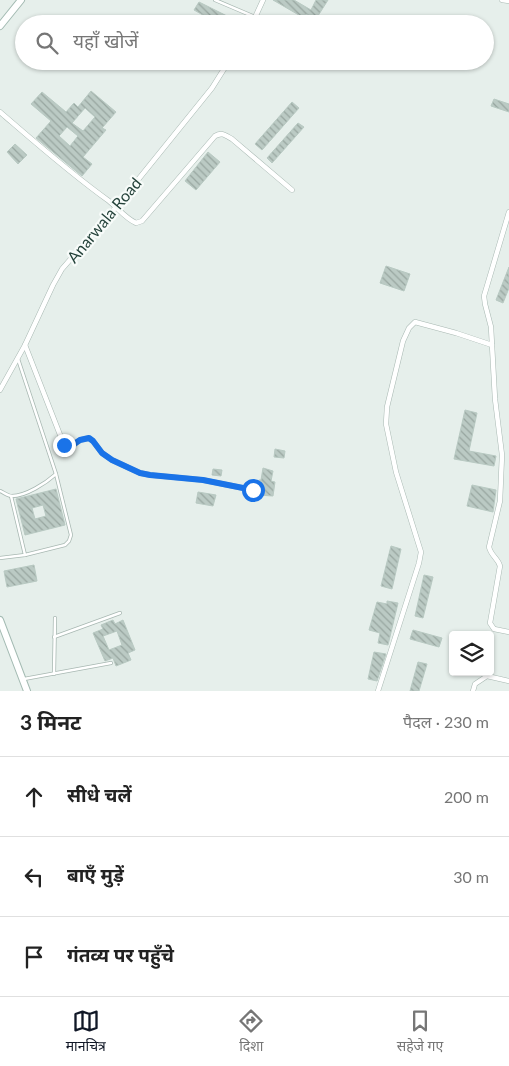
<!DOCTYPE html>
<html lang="hi">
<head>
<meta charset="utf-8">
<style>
  body { margin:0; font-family:Lato,"Noto Sans Devanagari",sans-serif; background:#f2f2f2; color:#222 }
  .controls { position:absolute; right:15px; bottom:15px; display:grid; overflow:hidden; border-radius:5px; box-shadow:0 1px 4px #0004 }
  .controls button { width:45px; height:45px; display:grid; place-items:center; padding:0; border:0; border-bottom:1px solid #e0e0e0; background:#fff; color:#222; font:25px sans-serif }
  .stop { position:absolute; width:15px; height:15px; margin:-11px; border:4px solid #1a73e8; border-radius:50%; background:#fff }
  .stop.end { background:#1a73e8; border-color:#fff; box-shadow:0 1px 5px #0008 }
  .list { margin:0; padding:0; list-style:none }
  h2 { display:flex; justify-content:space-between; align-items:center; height:65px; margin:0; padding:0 20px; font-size:21px }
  h2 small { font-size:16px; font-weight:400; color:#767676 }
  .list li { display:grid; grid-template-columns:32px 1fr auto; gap:15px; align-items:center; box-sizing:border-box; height:80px; padding:0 20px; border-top:1px solid #e0e0e0 }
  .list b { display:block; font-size:19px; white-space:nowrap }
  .list em { font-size:16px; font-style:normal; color:#767676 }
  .icon { flex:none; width:28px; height:28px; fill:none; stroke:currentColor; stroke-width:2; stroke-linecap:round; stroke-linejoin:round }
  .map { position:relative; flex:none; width:509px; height:691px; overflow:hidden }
  .search { position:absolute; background:#fff; box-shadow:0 1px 4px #0004; left:15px; right:15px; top:15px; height:55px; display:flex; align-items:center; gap:12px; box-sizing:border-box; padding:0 18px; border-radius:28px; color:#767676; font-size:19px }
  .sheet { height:305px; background:#fff }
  nav { display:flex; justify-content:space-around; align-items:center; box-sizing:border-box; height:70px; border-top:1px solid #e0e0e0; background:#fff; font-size:14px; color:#767676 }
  nav a { display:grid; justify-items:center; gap:2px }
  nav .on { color:#111827 }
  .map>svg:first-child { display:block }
</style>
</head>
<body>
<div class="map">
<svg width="509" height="691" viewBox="0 0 509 691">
  <defs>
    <pattern id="building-back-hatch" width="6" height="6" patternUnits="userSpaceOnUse" patternTransform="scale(1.25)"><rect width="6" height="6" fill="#bbcac4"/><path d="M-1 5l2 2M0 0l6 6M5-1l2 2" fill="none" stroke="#98a6a0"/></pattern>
  </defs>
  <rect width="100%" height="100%" fill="#e6efeb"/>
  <g fill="url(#building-back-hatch)" stroke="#b8c9c2" fill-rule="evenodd">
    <polygon points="273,0 294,0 311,10 316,0 328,0 316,19 306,14 304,18"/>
    <polygon points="199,2 233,19 230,24 219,24 194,10"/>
    <path d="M91 91 116 112 102 128 106 130 83 157 92 164 82 176 36 138 51 121 31 104 42 92 66 112 74 103 78 107ZM85 108 95 117 83 131 72 123ZM67 127 78 136 70 146 59 136Z"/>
    <polygon points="494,99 509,104 509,112 491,106"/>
    <polygon points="292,102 299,108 262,150 255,144"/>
    <polygon points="298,123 304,127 272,163 267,158"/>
    <polygon points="15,144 27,155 18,164 7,152"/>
    <polygon points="208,152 220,162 196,190 185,181"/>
    <polygon points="386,266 410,274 404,291 380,283"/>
    <polygon points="509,267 509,288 503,303 496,300"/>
    <polygon points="465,410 477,413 469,451 496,456 494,466 454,459"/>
    <polygon points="275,449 285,451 284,458 274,457"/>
    <polygon points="263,468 273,471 271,481 275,482 273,496 258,495 259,480 261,480"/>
    <polygon points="213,469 222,470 221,476 212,475"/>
    <polygon points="472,485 496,490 493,512 467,506"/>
    <path d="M56 489 65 525 25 535 16 499ZM43 505 46 516 35 519 32 508Z"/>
    <polygon points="198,492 216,495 213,506 196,503"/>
    <polygon points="391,546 401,549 392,589 381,586"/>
    <polygon points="34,565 37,581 7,587 4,571"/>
    <polygon points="424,575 433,577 423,618 415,616"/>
    <polygon points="387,601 398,603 388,645 378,643 380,633 369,630 377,602 387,604"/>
    <path d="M113 620 115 624 123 620 135 650 128 653 131 660 116 666 113 658 105 661 93 633 103 629 101 625ZM117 631 122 645 109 650 103 636Z"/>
    <polygon points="413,630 442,638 439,647 410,639"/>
    <polygon points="374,652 386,654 377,681 368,679"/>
    <polygon points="418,662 427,664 419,691 410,691"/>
  </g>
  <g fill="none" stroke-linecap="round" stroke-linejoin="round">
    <defs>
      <g id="lane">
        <polyline points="215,0 255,17"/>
        <path d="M0 491C3 492 8 496 12 496 26 496 46 483 56 474"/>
        <polyline points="11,496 25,555 65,545 69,541 71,535 56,474 18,359"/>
        <polyline points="0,558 25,555"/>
        <polyline points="54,637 120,613"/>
        <polyline points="54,674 55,618"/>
        <polyline points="24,679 111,663"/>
      </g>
      <g id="street">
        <polyline points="502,0 509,1"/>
        <polyline points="252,24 263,0"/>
        <path d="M0 112C36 143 71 174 109 201 118 208 125 218 136 223L142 221 215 136C222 132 225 135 232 139L292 190"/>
        <path d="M509 212 484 296 485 304 491 327 495 399 502 455 500 501 489 547C491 556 498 558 500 566L490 623 494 629 509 632"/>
        <polyline points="25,345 64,445 71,447 80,440 89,438 93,441 102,453 112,460 140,473 150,475 203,480 253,490"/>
        <polyline points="0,390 25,345 53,285 62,269 116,207 212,88 229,61"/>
        <polyline points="378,691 419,563 421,552 396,472 386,424 387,407 403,341 409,328 415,322 456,333 492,345"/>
        <polyline points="473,691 475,684 487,676 509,681"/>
      </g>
      <g id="secondary">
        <polyline points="0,26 21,0"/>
        <polyline points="0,620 27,691"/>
      </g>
    </defs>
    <use href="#lane" stroke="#a8b8b2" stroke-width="4"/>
    <use href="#street" stroke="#a8b8b2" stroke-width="5.5"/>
    <use href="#secondary" stroke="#a4bbb3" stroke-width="8"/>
    <use href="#lane" stroke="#fff" stroke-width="2.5"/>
    <use href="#street" stroke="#fff" stroke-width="4.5"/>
    <use href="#secondary" stroke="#fff" stroke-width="6"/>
  </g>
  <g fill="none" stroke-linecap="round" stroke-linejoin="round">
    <polyline stroke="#1a73e8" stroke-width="6" points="64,445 71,446 80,440 89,438 93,441 102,453 112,460 140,473 150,475 203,480 253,490"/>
  </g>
  <g text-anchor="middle" stroke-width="4.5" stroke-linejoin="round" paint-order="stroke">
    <g font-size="16" fill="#24423a" stroke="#f7fbf9">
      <text transform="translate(104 220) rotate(-50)" y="6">Anarwala Road</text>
    </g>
  </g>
</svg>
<div class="controls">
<button><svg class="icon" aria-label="layers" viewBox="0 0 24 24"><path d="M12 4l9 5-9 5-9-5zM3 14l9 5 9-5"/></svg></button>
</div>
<div class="stop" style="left:253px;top:490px"></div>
<div class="stop end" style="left:64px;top:445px"></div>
<div class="search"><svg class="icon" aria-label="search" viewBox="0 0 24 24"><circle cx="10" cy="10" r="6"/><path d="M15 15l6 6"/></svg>यहाँ खोजें</div>
</div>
<section class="sheet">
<h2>3 मिनट<small>पैदल · 230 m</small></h2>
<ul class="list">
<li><svg class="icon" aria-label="ahead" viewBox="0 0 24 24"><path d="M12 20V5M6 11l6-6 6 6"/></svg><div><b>सीधे चलें</b></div><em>200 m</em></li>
<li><svg class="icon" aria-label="left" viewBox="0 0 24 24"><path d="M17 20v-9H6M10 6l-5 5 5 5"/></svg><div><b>बाएँ मुड़ें</b></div><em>30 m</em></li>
<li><svg class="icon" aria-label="arrive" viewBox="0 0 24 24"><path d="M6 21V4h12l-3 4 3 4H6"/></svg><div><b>गंतव्य पर पहुँचे</b></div></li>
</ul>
</section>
<nav>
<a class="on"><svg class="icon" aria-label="map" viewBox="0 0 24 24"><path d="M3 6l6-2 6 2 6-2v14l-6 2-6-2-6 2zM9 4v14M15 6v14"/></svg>मानचित्र</a>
<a><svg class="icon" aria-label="directions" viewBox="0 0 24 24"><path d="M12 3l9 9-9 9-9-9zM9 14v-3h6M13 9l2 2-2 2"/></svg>दिशा</a>
<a><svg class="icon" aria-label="saved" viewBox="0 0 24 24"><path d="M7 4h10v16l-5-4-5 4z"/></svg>सहेजे गए</a>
</nav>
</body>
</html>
